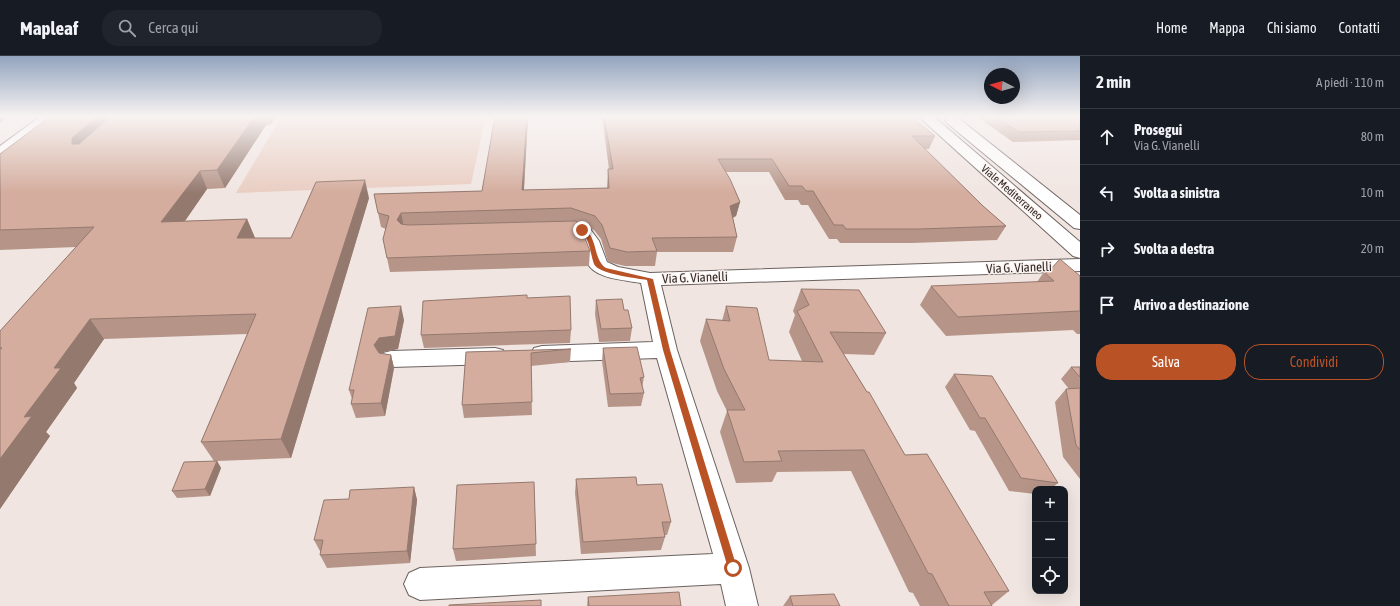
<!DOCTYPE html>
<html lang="it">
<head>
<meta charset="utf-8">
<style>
  body { margin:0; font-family:"Asap Condensed",sans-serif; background:#20242c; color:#f1f3f6 }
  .controls { position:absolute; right:12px; bottom:12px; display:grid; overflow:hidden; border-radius:8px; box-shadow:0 4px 16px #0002 }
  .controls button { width:36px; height:36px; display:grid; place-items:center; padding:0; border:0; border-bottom:1px solid #363941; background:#171b24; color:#f1f3f6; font:20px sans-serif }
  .compass { position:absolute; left:984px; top:12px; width:36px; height:36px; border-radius:50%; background:#171b24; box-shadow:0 4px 16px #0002; rotate:276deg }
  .stop { position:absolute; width:12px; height:12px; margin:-9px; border:3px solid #b95326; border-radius:50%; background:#fff }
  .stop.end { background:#b95326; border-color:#fff; box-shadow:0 1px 4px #0008 }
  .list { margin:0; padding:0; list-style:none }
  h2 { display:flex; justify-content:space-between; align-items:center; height:52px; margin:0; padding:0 16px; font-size:17px }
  h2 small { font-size:13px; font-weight:400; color:#9ea1a6 }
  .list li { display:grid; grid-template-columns:26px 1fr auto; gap:12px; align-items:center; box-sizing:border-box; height:56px; padding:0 16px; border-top:1px solid #363941 }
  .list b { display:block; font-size:15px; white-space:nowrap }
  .list p { margin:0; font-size:13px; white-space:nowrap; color:#9ea1a6 }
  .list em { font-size:13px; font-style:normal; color:#9ea1a6 }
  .actions { display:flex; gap:8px; padding:12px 16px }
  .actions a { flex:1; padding:9px 0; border:1px solid #b95326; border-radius:16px; text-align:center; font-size:14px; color:#b95326 }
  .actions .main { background:#b95326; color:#fff }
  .icon { flex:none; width:22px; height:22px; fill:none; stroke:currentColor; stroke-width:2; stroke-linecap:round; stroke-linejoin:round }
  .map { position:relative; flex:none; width:1080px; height:550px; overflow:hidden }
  header { display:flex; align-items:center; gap:24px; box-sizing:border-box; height:56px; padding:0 20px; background:#171b24; border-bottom:1px solid #363941 }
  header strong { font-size:19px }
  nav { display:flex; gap:22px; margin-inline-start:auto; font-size:14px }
  .search { width:280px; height:36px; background:#20242c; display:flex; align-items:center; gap:10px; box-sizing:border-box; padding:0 14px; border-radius:16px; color:#9ea1a6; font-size:15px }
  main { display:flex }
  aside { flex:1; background:#171b24 }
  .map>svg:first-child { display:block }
</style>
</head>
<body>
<header>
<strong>Mapleaf</strong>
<div class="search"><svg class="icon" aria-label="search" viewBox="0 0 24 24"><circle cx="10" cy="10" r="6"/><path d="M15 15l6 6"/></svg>Cerca qui</div>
<nav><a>Home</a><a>Mappa</a><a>Chi siamo</a><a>Contatti</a></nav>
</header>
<main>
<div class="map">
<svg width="1080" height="550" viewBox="0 0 1080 550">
  <rect width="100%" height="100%" fill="#f0e5e1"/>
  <polygon fill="#e9cdc2" points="282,60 486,60 471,128 236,137"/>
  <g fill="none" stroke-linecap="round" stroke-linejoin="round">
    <defs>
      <g id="minor">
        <polygon points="41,60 57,60 5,100 0,101 0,90"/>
        <path d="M551 168 588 170 599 185 607 206 618 211 650 217 1080 203V215L661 229 677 294 749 512 758 550H726L721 528 420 544 409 539 404 528 409 517 420 512 713 498 657 302 542 306 534 304 531 298 534 292 542 290 653 286 641 227C625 224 594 223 587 206 584 198 583 189 579 181L577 179 545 177 542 173 545 169Z"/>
        <polygon points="495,292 503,294 506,300 503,306 495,308 391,311 383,309 379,303 383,297 391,295"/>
      </g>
      <g id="tertiary">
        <polygon points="918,60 933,60 1080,186 1080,202 1073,200"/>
        <polygon points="952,60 957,61 1080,159 1080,173 1074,172 947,67 945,64 947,61"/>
      </g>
    </defs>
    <use href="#minor" stroke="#6b625f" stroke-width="2"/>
    <use href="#tertiary" stroke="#6b625f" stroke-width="2"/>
    <use href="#minor" fill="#fff" fill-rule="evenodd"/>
    <use href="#tertiary" fill="#fff" fill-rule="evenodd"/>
  </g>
  <g fill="#b69588">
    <polygon points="51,60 276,60 270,69 266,69 225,132 207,133 185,165 247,163 255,182 291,182 369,142 291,402 217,405 221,412 210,440 177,442 172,435 214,405 201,386 247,278 104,283 74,327 77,332 46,376 50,380 0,453 0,275 76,191 0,194 0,98"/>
    <polygon points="495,60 528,60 524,134 607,132 608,113 609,113 602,60 910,60 935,80 929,93 925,93 983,150 1006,170 997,184 912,187 840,187 837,183 829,183 808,149 801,149 798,144 785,144 769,116 725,116 740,146 736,160 733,162 737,181 733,196 657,196 655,210 625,210 608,206 601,183 594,174 578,168 590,195 589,210 390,216 383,183 386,173 381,171 374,138 482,135"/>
    <polygon points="976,60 1075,60 1080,63 1080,84 1013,86"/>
    <polygon points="1044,216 1080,220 1080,278 1077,278 1073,274 946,280 920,249 931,230 1037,226"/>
    <polygon points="801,233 886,277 874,299 844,298 905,399 1009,535 992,549 992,550 920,550 913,537 909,536 851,415 777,416 772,426 736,427 720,376 727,355 717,335 700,285 706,263 722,265 726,250 769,304 802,305 789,276 795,259 793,255"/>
    <polygon points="527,242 571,274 570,287 424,292 421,279"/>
    <polygon points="596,244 624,254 632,272 630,285 599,286 595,258"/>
    <polygon points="404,264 398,293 383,296 381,297 391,299 394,312 385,360 356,362 351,348 352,343 349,334"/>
    <polygon points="603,292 644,321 642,332 644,337 641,350 608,351 602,305"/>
    <polygon points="571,293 570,306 531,310 532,359 464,362 462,349 466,296"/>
    <polygon points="1071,311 1080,311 1080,423 1063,401 1055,346 1066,333 1069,333 1061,323"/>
    <polygon points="954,318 1058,427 1051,433 1035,433 1035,438 1009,435 975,375 970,374 945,331"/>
    <polygon points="576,423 637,429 671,466 667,479 664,479 665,481 661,494 581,498 575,437"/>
    <polygon points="534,426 536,500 456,505 453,493"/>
    <polygon points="414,431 417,444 410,507 327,512 320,499 321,497 314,484 349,443"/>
    <polygon points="790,540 840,550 783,550"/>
    <polygon points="588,541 681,550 587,550"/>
  </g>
  <g fill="#94796f">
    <polygon points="0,60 10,60 0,67"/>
    <polygon points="98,60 125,60 82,99 72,88 72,82"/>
    <polygon points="255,60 263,60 266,69 225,132 217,114"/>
    <polygon points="267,60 276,60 270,69"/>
    <polygon points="527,60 528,60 523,148 522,134"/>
    <polygon points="200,115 207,133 171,185 161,166"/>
    <polygon points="365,124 369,142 291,402 281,383"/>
    <polygon points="740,146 736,160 726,164 730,150"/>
    <polygon points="401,157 404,172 397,164"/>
    <polygon points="247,163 255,182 237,182"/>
    <polygon points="401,250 404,264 398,293 383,296 378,302 374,289"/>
    <polygon points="90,263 104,283 74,327 77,332 46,376 50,380 0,453 0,403 54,312"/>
    <polygon points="391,299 394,312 385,360 381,347"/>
    <polygon points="217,405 221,412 210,440 205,433"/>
    <polygon points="414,431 417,444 410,507 407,495"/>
  </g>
  <g fill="#d4ad9e" stroke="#94796f">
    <polygon points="51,60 98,60 72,82 72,88 79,88 111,60 255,60 217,114 200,115 161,166 247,163 237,182 291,182 316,126 365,124 281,383 201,386 256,258 90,263 54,312 61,312 24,361 32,360 0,403 0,293 2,292 0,292 0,275 94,171 0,174 0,98"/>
    <polygon points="495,60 527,60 522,134 609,132 608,113 613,113 604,60 910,60 935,80 912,80 983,150 1006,170 919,173 846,173 843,169 834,169 813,135 806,135 802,130 789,130 772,103 718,103 730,123 740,146 730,150 737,181 652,182 657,195 627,196 610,192 602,169 595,160 571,152 401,157 397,164 401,168 408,169 576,165 581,172 590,195 387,202 383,183 389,160 378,157 374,138 482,135"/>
    <polygon points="994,60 1075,60 1080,63 1080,75 1019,76"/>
    <polygon points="1060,203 1080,220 1080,255 958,261 931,230 1054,225 1044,216 1048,216"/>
    <polygon points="801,233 859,234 886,277 830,276 867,336 869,336 905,399 927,398 1009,535 984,536 992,550 949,550 932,518 928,517 864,394 778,395 782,405 744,406 727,354 745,354 724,313 706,263 730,265 726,250 757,252 769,304 823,306 797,255 809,249"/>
    <polygon points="527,239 527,242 570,240 571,274 421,279 423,245"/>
    <polygon points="622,243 624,254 628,254 632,272 601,273 596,244"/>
    <polygon points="401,250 395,280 379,282 374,289 379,297 391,299 381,347 351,348 354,334 349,334 368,252"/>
    <polygon points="637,291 644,321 640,322 644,337 610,338 603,292"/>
    <polygon points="571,293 531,297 532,346 462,349 466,296"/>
    <polygon points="1071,311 1080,311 1080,321"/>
    <polygon points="954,318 992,320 1058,427 1021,422 985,362 980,362"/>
    <polygon points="1080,332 1080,394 1076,389 1066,333"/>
    <polygon points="217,405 205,433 172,435 184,406"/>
    <polygon points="636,421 637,429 662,428 671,466 662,466 665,481 583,486 576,423"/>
    <polygon points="534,426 536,488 453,493 457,429"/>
    <polygon points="414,431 407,495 320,499 323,484 314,484 324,444 349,443 350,434"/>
    <polygon points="679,536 681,550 589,550 588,541"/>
    <polygon points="834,538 840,550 793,550 790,540"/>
    <polygon points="541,544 541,550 449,550 449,549"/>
  </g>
  <linearGradient id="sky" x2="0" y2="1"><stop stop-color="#92a4be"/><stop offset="0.44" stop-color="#f8f3f2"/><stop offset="1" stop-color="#f8f3f2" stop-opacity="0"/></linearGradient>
  <rect width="1080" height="137" fill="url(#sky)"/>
  <path fill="#b95326" d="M582 172C599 180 592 203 606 212L653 223 670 294 737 512 736 515 733 517 728 512 663 294 647 224C636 222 598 218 594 208 589 193 591 186 580 174Z"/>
  <g text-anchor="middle" stroke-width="3" stroke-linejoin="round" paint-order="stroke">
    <g font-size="11" fill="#2d2928" stroke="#fdf3ef">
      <text transform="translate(1012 136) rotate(41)" y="4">Viale Mediterraneo</text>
    </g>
    <g font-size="13" fill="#2d2928" stroke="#fdf3ef">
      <text transform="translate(1019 211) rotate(-2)" y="5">Via G. Vianelli</text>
      <text transform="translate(695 221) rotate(-2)" y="5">Via G. Vianelli</text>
    </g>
  </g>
</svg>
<div class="controls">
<button>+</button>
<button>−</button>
<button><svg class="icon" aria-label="locate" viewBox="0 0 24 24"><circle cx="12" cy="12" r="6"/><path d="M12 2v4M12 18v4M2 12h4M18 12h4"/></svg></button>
</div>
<svg class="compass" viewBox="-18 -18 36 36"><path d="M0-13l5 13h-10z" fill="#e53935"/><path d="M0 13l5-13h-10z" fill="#9ea1a6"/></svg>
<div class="stop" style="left:733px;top:512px"></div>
<div class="stop end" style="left:582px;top:174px"></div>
</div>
<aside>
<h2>2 min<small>A piedi · 110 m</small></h2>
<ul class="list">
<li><svg class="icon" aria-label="ahead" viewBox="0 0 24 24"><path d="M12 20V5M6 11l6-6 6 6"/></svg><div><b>Prosegui</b><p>Via G. Vianelli</p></div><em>80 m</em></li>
<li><svg class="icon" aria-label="left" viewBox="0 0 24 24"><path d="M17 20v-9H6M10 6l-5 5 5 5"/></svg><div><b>Svolta a sinistra</b></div><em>10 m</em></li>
<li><svg class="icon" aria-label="right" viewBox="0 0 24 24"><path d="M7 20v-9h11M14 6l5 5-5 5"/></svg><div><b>Svolta a destra</b></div><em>20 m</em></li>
<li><svg class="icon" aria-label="arrive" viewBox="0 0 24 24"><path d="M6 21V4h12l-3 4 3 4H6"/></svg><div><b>Arrivo a destinazione</b></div></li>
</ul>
<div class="actions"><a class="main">Salva</a><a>Condividi</a></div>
</aside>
</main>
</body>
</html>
